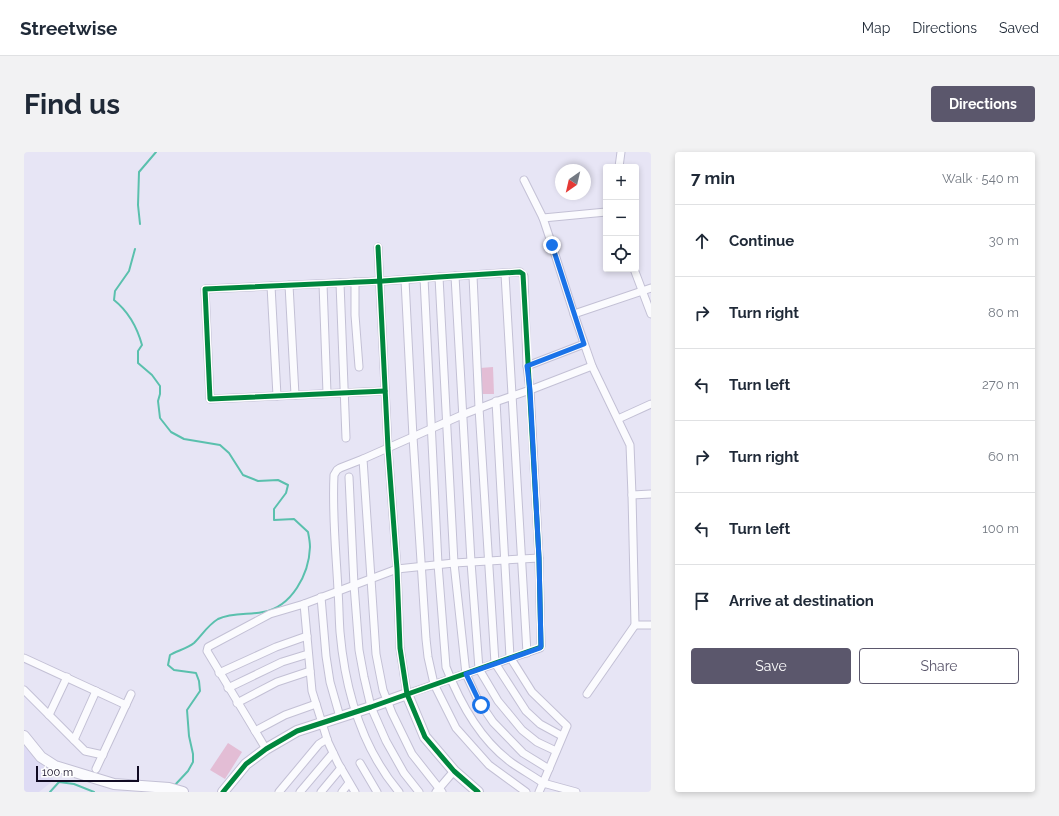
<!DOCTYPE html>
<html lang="en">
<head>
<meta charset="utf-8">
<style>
  body { margin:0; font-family:Raleway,sans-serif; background:#f2f2f3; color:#1f2937 }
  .controls { position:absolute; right:12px; top:12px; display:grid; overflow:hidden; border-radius:4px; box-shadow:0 2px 6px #0003 }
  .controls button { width:36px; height:36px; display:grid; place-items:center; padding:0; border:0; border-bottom:1px solid #e0e1e3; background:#fff; color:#1f2937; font:20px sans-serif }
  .compass { position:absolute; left:531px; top:12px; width:36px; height:36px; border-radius:50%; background:#fff; box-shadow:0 2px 6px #0003; rotate:214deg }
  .scale { position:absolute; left:12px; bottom:10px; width:103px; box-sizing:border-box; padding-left:4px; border:2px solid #100a23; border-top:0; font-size:11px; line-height:14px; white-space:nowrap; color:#100a23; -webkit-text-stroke:3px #fff; paint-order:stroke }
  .stop { position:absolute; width:12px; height:12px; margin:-9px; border:3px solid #1a73e8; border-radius:50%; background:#fff }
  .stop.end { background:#1a73e8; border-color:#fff; box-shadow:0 1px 4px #0008 }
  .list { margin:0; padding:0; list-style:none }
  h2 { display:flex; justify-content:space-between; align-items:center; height:52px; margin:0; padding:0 16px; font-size:17px }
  h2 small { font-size:13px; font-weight:400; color:#747a83 }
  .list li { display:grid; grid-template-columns:26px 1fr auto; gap:12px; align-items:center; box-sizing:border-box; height:72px; padding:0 16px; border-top:1px solid #e0e1e3 }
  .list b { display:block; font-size:15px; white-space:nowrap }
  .list em { font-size:13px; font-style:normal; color:#747a83 }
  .actions { display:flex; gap:8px; padding:12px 16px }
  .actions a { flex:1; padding:9px 0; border:1px solid #5b576c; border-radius:4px; text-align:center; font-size:14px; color:#5b576c }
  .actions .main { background:#5b576c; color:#fff }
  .icon { flex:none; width:22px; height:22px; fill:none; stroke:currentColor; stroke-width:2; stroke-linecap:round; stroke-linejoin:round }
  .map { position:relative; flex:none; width:627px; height:640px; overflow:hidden; border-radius:4px }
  header { display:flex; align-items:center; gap:24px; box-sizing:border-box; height:56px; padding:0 20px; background:#fff; border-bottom:1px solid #e0e1e3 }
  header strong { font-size:19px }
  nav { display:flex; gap:22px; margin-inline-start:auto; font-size:14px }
  .intro { display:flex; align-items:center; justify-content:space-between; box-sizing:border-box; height:96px; padding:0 24px }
  h1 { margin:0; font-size:28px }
  .button { padding:10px 18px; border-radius:4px; background:#5b576c; color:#fff; font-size:14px; font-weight:700 }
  main { display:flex; gap:24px; padding:0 24px }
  aside { flex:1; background:#fff; border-radius:4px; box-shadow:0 2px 6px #0003 }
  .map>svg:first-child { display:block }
</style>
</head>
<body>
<header>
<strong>Streetwise</strong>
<nav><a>Map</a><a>Directions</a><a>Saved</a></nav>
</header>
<div class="intro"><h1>Find us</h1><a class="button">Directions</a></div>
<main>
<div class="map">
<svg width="627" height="640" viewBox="0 0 627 640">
  <rect width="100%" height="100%" fill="#e7e5f5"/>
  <polygon fill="#dedbf4" points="0,589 30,628 15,640 0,640"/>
  <g fill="#e3bdd5">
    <polygon points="469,215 470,242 457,242 456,216"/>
    <polygon points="204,591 218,600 201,627 186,618"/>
  </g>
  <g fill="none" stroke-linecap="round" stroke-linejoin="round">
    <g stroke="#5ac0ad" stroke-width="2">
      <polyline points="116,72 114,53 115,20 132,0"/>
      <path d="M111 97 105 119 91 139 90 148C105 160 113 175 118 193L114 199V211L128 223 136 234V242L134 249 136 266 147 280 160 287 196 293 205 301 219 323 234 329 254 328 264 333 262 341 250 357V368L270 367 284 380C285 385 286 390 286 395 285 422 268 455 239 460 225 463 208 460 194 467 184 473 178 483 170 491 164 496 153 499 146 503L144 513 150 518 172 521 175 529 176 539 163 558 165 584 169 602V610L164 619 150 634"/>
      <polyline points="26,640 35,630 50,632 70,640"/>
    </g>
    <defs>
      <g id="street">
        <polyline points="595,15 597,0"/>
        <polyline points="500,28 519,66 528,93 550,162 568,214 606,293 608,343 611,473 563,542"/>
        <polyline points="519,66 582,60"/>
        <polyline points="354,95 364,296 373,417 376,496 383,542 516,496 517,494 515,406 506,238 503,214 500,124 496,120 415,125 359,129 355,129 181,137 186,247 361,239"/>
        <polyline points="610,117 627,162"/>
        <polyline points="481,122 503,501"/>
        <polyline points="431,124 447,410 455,517 474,549 498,578 513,590 532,599"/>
        <polyline points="449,124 455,256 471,511 502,559 516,572 538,584"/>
        <polyline points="415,125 430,411 442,522 454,548 469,570 499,601 525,617"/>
        <path d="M400 126 414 412 422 515C436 551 456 588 488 611 498 618 509 624 519 631L543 574 508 540 486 505 472 249"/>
        <polyline points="381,128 389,285 402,487 404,505 410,532 432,576 465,613 502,640"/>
        <polyline points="331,130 331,163 335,215"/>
        <polyline points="316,131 322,286"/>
        <polyline points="299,132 303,241"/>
        <polyline points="265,133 271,243"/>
        <polyline points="247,134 253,244"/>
        <polyline points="550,162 627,136"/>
        <polyline points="503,214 560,192"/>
        <polyline points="594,267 627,252"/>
        <path d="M339 307 316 316 313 318 310 323C308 362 312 399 314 438 315 452 315 466 316 480 321 537 338 596 375 640"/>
        <polyline points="325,325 330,433 335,498 340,525 347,555 362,589 380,621 395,640"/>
        <polyline points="608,343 627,342"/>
        <polyline points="297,445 302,504 306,530 316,565"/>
        <polyline points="280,452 288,539 304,590 314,611 331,640"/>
        <polyline points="611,473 627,473"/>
        <polyline points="0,506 102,553"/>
        <polyline points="195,521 252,495 283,484"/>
        <polyline points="204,536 258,510 284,502"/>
        <polyline points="0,538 61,599 79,603"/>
        <polyline points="213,551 253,530 286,519"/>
        <polyline points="25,563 43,525"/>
        <polyline points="231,579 261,563 292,552"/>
        <polyline points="50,588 72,539"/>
        <polyline points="242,597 183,499 184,495 246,462 280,452 373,417 430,411 515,406"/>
        <polyline points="336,611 353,640"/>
        <polyline points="72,617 107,542"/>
        <polyline points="255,640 295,592 303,587"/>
        <polyline points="276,640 309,601"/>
        <polyline points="297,640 317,616"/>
        <polyline points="318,640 325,631"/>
        <polyline points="412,640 430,619"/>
        <polyline points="418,640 388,602 368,561 359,538 352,502 339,307 438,263 474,249 506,238 568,214"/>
        <polyline points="515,640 519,631 552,640"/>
      </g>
      <g id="secondary">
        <polyline points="0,584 17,605 31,614 90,632 145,636 159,640"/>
        <polyline points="199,640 222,612 242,597 273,579 347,555 383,542 401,585 430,619 454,640"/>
      </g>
    </defs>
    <use href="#street" stroke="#c3c0d5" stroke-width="9"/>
    <use href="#secondary" stroke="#c3c0d5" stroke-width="12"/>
    <use href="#street" stroke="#fbfbfe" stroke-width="7"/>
    <use href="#secondary" stroke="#fbfbfe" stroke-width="10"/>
    <defs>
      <g id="cycleway">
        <polyline points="354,95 364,296 373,417 376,496 383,542 401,585 430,619 454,640"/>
        <polyline points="199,640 222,612 242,597 273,579 347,555 517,495 515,406 499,122 496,120 415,125 359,129 181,137 186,247 361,239"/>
      </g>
    </defs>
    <use href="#cycleway" stroke="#fff" stroke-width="8"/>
    <use href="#cycleway" stroke="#00873e" stroke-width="5"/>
  </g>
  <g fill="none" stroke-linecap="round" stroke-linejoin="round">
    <polyline stroke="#1a73e8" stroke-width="5" points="457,553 442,522 516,496 517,494 515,406 506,238 503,214 560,192 528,93"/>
  </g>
</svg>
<div class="controls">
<button>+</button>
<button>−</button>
<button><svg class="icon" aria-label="locate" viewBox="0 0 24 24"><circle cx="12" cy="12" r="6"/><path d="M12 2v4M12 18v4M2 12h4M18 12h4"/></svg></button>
</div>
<svg class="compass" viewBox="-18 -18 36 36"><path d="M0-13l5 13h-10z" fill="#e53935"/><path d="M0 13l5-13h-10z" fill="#747a83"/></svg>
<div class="scale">100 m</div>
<div class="stop" style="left:457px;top:553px"></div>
<div class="stop end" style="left:528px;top:93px"></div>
</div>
<aside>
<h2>7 min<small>Walk · 540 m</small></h2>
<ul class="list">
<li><svg class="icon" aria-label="ahead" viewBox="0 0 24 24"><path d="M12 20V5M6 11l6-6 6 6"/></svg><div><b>Continue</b></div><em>30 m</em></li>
<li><svg class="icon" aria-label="right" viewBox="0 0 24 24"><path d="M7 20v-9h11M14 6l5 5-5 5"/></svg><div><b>Turn right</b></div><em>80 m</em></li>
<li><svg class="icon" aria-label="left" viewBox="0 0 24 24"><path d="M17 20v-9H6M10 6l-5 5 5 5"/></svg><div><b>Turn left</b></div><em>270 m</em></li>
<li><svg class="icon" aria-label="right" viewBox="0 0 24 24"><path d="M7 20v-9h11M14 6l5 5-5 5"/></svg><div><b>Turn right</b></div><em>60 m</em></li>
<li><svg class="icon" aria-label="left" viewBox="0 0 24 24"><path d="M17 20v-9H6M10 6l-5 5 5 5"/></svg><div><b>Turn left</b></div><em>100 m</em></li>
<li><svg class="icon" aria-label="arrive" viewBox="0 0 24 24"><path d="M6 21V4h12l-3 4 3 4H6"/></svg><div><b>Arrive at destination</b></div></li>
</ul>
<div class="actions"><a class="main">Save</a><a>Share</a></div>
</aside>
</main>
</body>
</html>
